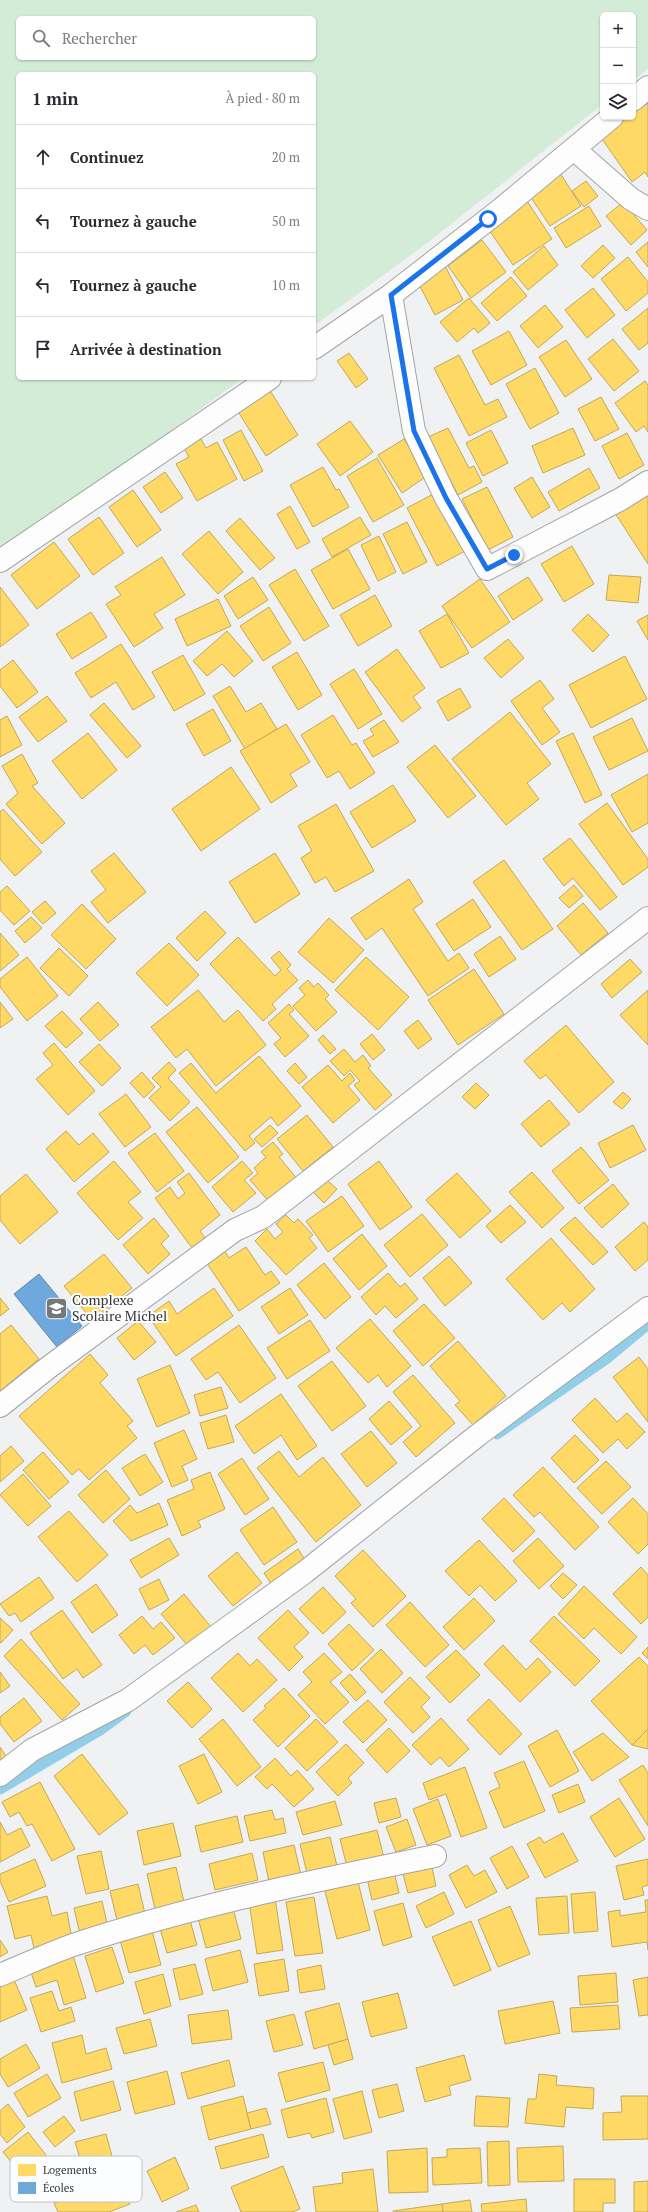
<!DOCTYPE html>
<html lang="fr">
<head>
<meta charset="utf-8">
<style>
  body { margin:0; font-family:"PT Serif",serif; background:#f7f7f7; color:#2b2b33 }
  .controls { position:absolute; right:12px; top:12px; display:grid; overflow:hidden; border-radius:6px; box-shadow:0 1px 3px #0004 }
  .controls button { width:36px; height:36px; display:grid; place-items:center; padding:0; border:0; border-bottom:1px solid #e1e1e2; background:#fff; color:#2b2b33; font:20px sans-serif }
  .stop { position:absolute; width:12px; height:12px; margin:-9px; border:3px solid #1a73e8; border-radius:50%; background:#fff }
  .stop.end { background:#1a73e8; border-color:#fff; box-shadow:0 1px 4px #0008 }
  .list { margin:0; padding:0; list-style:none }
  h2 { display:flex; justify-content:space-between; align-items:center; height:52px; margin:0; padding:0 16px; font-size:17px }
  h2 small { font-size:13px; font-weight:400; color:#7c7c81 }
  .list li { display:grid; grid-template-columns:26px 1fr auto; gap:12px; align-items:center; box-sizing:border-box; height:64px; padding:0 16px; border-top:1px solid #e1e1e2 }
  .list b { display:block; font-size:15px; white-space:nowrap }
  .list em { font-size:13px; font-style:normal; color:#7c7c81 }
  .icon { flex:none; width:22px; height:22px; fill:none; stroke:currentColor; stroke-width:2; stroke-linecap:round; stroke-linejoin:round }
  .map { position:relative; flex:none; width:648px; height:2212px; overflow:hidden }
  .search { position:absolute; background:#fff; box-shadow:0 1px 3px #0004; left:16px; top:16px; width:300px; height:44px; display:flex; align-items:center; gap:10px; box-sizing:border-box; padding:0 14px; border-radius:6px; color:#7c7c81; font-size:15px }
  .panel { position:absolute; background:#fff; box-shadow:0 1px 3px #0004; left:16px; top:72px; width:300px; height:308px; border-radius:6px }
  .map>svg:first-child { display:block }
</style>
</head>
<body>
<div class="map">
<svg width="648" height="2212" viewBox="0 0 648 2212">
  <rect width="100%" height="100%" fill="#eff1f3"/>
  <path fill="#d3ecd7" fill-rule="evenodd" d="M0 0H648V69L633 81V15H603V104L427 243 314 326V74H18V378H243L0 556ZM18 18H314V58H18Z"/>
  <g fill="#ffd966" stroke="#c3a858">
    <polygon points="648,103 648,177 645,172 632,182 600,136 628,117 633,117 633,113"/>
    <polygon points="560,173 581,206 550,226 528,193"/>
    <polygon points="586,181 598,196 584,207 572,191"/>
    <polygon points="527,201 552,239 513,265 487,227"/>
    <polygon points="623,202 647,230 631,245 606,216"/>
    <polygon points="589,206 601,226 566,248 554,228"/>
    <polygon points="482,240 506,272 471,298 448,266"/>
    <polygon points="648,242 648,267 636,252"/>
    <polygon points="603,245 615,258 593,278 581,266"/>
    <polygon points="544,246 558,265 528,290 513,272"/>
    <polygon points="628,257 648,282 648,293 626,311 601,279"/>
    <polygon points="444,264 463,300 435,315 416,279"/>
    <polygon points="511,277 527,296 497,321 481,303"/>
    <polygon points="593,288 615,315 587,338 565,310"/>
    <polygon points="469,298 490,323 478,333 474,328 457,342 440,322"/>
    <polygon points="545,305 563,327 538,348 520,326"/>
    <polygon points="648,308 648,343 639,350 622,329"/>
    <polygon points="509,331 527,365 491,385 472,351"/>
    <polygon points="613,339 639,371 614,391 588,359"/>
    <polygon points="566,340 592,379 565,397 539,357"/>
    <polygon points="349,353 368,379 356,388 337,361"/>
    <polygon points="459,355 485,405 498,399 507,417 469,436 434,368"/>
    <polygon points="535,368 559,413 530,429 506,384"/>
    <polygon points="645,381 648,385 648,432 644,426 636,432 615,403"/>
    <polygon points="269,389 298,435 266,456 237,410"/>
    <polygon points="601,397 619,429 595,441 578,409"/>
    <polygon points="350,421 373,452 340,476 317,444"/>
    <polygon points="448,428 469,468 474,466 482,482 458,495 428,437"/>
    <polygon points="573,428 585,455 543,473 532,446"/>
    <polygon points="241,430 263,471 244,481 223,440"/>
    <polygon points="491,430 508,463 483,476 466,443"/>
    <polygon points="627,433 644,465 619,479 602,446"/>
    <polygon points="201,439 206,448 217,442 237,479 197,501 176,464 189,457 184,448"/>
    <polygon points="404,439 427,476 402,493 378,455"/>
    <polygon points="377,458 404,505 373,522 347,476"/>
    <polygon points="323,467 336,490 339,489 349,507 313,527 290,485"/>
    <polygon points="589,468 600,488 559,511 548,492"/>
    <polygon points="165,472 183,498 161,513 143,487"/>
    <polygon points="532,477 550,507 532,518 514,488"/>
    <polygon points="487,487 513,537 488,550 462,499"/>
    <polygon points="133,490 161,530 137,547 109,507"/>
    <polygon points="437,492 467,550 437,566 407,508"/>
    <polygon points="648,492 648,564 615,513"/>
    <polygon points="290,506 310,542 297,549 277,514"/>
    <polygon points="99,517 124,553 93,575 68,539"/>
    <polygon points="360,517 371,535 332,557 322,539"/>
    <polygon points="240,518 275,558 260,570 226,531"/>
    <polygon points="407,522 427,562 403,574 383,534"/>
    <polygon points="209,531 243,572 218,594 182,554"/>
    <polygon points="379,536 396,572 378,581 361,545"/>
    <polygon points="54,542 80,576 37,609 11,575"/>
    <polygon points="572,546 594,584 564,602 541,564"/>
    <polygon points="348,549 370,589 333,609 311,570"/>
    <polygon points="162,557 185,595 154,614 163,628 134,647 106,604 121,595 115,587"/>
    <polygon points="295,569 329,626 304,641 269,585"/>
    <polygon points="609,575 641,577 638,603 606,600"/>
    <polygon points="253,577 268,600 238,619 224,596"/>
    <polygon points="528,577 543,600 513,620 498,596"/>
    <polygon points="480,579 510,622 472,648 442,606"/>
    <polygon points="0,587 29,625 0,647"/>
    <polygon points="375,595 392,626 358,646 340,615"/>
    <polygon points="218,599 231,626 187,646 175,619"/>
    <polygon points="269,607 291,643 263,661 240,626"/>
    <polygon points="91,612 107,637 72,659 56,634"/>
    <polygon points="447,614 469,653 441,668 419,631"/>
    <polygon points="588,614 609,635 593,652 572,630"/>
    <polygon points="648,615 648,640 637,621"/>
    <polygon points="227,631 253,661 234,677 222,664 207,676 193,661"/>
    <polygon points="508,639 524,658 501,678 484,658"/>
    <polygon points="121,644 155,697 133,710 116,682 91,698 75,673"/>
    <polygon points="397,649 425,688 413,697 421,708 402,722 365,672"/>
    <polygon points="297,652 322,695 298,710 272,667"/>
    <polygon points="183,655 205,694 174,711 152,672"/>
    <polygon points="625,656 647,699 591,728 569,685"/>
    <polygon points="13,660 38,692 17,708 0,686 0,670"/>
    <polygon points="354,669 382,714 358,729 330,684"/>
    <polygon points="540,680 554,699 542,708 560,732 542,745 511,701"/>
    <polygon points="230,686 246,712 261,703 277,729 245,749 213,696"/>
    <polygon points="460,688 471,707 448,721 437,701"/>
    <polygon points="47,696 67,721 38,742 19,717"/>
    <polygon points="104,703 141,746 127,758 90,715"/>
    <polygon points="213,709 231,741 204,756 186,724"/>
    <polygon points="510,712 551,764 527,783 539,799 506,825 452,759"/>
    <polygon points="333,715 352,745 356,743 375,773 350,789 339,771 327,778 301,735"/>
    <polygon points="7,716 22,745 0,757 0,720"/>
    <polygon points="632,718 648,751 609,770 593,737"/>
    <polygon points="384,720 399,742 373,757 363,741 374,735 370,729"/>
    <polygon points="286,724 310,762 290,774 297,786 271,803 240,751"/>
    <polygon points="88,733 117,770 82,799 52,761"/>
    <polygon points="573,733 602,795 585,803 556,741"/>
    <polygon points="435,745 476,796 448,818 407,767"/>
    <polygon points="22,754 38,783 32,786 65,823 42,844 6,804 18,793 2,766"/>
    <polygon points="231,767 260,809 201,851 172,809"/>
    <polygon points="648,774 648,823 632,832 611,795"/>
    <polygon points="393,785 416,821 372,848 350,812"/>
    <polygon points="607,803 648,859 648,867 623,885 579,824"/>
    <polygon points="336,804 374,871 335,892 326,877 315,883 301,858 312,851 298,826"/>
    <polygon points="3,809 42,852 15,876 0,859 0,812"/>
    <polygon points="570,838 617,897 600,910 573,878 564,886 543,859"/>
    <polygon points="114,853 146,892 108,923 91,902 106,890 91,871"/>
    <polygon points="275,853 300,894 255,923 229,882"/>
    <polygon points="504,860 553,929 522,950 473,882"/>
    <polygon points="409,879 423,902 413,909 448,961 459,953 469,968 428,996 382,928 366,940 351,918"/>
    <polygon points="574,885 583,896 569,908 559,898"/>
    <polygon points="7,886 30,911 14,925 0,910 0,892"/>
    <polygon points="473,899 491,927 454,951 436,924"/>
    <polygon points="45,901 56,913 43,924 32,912"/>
    <polygon points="583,903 608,933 581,955 557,926"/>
    <polygon points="82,904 116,939 86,969 51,935"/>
    <polygon points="205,911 226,933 197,961 176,938"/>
    <polygon points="31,917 42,928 25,943 15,931"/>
    <polygon points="329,918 364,950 333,983 298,952"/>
    <polygon points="0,933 19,955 0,971"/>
    <polygon points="500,936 516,959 489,977 474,954"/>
    <polygon points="238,937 275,976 281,970 271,958 279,951 291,965 287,969 298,980 272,1004 276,1009 263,1021 210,964"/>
    <polygon points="169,943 199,975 167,1006 136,973"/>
    <polygon points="59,948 88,976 69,996 40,968"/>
    <polygon points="27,957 58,996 27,1021 0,987 0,979"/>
    <polygon points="366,957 409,997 378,1030 335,990"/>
    <polygon points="630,959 642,972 612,998 601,984"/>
    <polygon points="474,969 504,1014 458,1045 428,1000"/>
    <polygon points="308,980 314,987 318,983 329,995 325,999 337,1012 316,1031 293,1006 305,995 299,988"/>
    <polygon points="198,990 224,1022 238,1010 266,1045 216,1086 187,1049 176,1058 151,1027"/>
    <polygon points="648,990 648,1045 620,1015"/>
    <polygon points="0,1002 13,1019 0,1028"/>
    <polygon points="98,1002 119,1025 100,1041 80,1019"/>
    <polygon points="289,1004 294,1010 289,1014 309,1036 285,1057 274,1044 281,1038 268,1023"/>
    <polygon points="62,1011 83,1033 66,1048 45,1026"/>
    <polygon points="418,1020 432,1039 418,1049 404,1031"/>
    <polygon points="566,1025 614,1082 579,1113 546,1075 540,1079 524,1061"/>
    <polygon points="372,1034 385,1050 373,1060 360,1044"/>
    <polygon points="323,1035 336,1049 330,1054 318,1040"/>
    <polygon points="54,1043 95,1091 68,1115 36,1079 53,1065 43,1053"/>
    <polygon points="99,1044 121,1068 102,1086 79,1062"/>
    <polygon points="344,1049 355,1062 363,1055 371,1066 368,1068 392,1095 375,1110 354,1085 360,1081 350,1070 344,1076 330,1061"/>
    <polygon points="259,1056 301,1106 278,1126 271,1117 249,1136 255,1143 245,1151 179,1073 191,1063 216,1093"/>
    <polygon points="169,1062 176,1070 168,1078 190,1102 170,1121 149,1098 161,1087 152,1078"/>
    <polygon points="295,1063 307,1077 299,1084 287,1071"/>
    <polygon points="328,1065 342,1081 350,1073 355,1080 348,1086 360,1100 333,1123 302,1087"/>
    <polygon points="142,1072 155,1087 144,1098 130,1083"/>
    <polygon points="476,1083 489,1095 475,1109 462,1097"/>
    <polygon points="623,1092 631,1099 622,1109 613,1102"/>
    <polygon points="126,1094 151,1127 125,1147 99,1114"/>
    <polygon points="549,1100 570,1124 541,1147 521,1124"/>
    <polygon points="197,1107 239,1157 208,1183 166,1132"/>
    <polygon points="307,1115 333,1147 303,1171 277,1139"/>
    <polygon points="270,1125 278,1133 262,1147 254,1139"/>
    <polygon points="633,1125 646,1150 610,1168 598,1143"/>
    <polygon points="66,1131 79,1145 93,1133 109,1152 74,1182 46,1149"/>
    <polygon points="155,1133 184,1171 157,1192 128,1153"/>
    <polygon points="273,1142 283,1154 279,1157 299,1181 272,1205 250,1180 258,1173 254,1168 266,1157 261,1152"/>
    <polygon points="581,1147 609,1180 579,1204 552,1171"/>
    <polygon points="114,1161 141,1192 128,1202 143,1218 118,1240 77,1193"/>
    <polygon points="242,1161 253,1173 244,1180 256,1193 233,1212 212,1187"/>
    <polygon points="379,1161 412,1207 380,1230 348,1184"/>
    <polygon points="532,1172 564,1208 542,1228 509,1192"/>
    <polygon points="189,1173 220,1215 200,1231 208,1242 195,1252 155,1198 170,1187 178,1199 185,1193 177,1182"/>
    <polygon points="457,1173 491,1211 460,1238 426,1200"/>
    <polygon points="26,1174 58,1212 20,1244 0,1220 0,1196"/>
    <polygon points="324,1178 337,1189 324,1203 312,1191"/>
    <polygon points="613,1184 629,1204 602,1228 584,1208"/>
    <polygon points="342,1196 364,1226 328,1252 306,1221"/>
    <polygon points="510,1205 526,1222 501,1243 486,1226"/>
    <polygon points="422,1214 448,1245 410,1277 384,1245"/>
    <polygon points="286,1215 294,1223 298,1219 313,1235 309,1238 317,1248 286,1275 255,1241 267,1229 275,1239 283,1232 276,1224"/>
    <polygon points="575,1217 608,1252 593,1265 560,1230"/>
    <polygon points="154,1218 169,1236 161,1244 170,1254 148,1274 123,1245"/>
    <polygon points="644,1222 648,1227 648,1260 635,1271 615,1247"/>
    <polygon points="362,1234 387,1266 359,1290 333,1259"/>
    <polygon points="551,1238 595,1289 570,1312 562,1303 543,1320 506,1279"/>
    <polygon points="246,1247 265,1275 271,1271 280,1283 239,1311 206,1262 224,1250 229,1258"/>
    <polygon points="104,1254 132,1288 92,1320 64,1286"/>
    <polygon points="449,1256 472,1283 445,1306 423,1278"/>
    <polygon points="324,1263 351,1297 325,1319 297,1285"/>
    <polygon points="388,1273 400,1287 405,1283 418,1299 396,1318 385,1306 376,1315 361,1297"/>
    <polygon points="214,1288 233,1316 176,1356 148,1316 169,1301 177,1314"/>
    <polygon points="290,1288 308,1315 279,1334 261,1307"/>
    <polygon points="0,1298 9,1309 0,1316"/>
    <polygon points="424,1304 455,1338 423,1366 393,1331"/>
    <polygon points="370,1319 411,1366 387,1387 378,1375 368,1383 336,1348"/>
    <polygon points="310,1320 330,1351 287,1379 267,1348"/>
    <polygon points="138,1321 156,1342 134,1360 117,1338"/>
    <polygon points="11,1325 39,1359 0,1391 0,1334"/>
    <polygon points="239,1325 276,1378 240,1403 218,1372 206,1380 191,1359"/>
    <polygon points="458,1341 506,1396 473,1425 455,1405 460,1401 430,1366"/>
    <polygon points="90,1354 108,1375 100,1383 133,1421 127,1426 137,1438 89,1480 79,1469 72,1475 19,1416"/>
    <polygon points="639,1357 648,1369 648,1422 613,1377"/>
    <polygon points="332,1361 366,1406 332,1431 298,1386"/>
    <polygon points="170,1365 190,1413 157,1427 137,1379"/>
    <polygon points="413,1375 455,1423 416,1457 403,1442 421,1426 393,1392"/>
    <polygon points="221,1387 228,1408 200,1416 194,1395"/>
    <polygon points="281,1394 317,1446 297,1460 281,1435 254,1454 235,1426"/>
    <polygon points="595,1398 617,1422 627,1413 645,1432 627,1449 618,1439 603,1453 572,1420"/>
    <polygon points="389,1401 412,1427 391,1445 369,1419"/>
    <polygon points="226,1415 234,1442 208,1449 200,1423"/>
    <polygon points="184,1430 197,1459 182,1466 188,1480 172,1487 154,1443"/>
    <polygon points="371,1431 397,1463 367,1487 341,1454"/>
    <polygon points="575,1435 599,1460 574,1483 551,1458"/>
    <polygon points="11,1446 24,1461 0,1482 0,1456"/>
    <polygon points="279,1451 299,1477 323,1457 361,1505 316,1542 257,1468"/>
    <polygon points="43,1452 69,1482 49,1499 23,1470"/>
    <polygon points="145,1454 163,1482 140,1496 122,1468"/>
    <polygon points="242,1458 269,1499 245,1515 218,1474"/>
    <polygon points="606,1461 631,1487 602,1514 577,1488"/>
    <polygon points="543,1467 599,1527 575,1550 540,1512 534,1517 513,1495"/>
    <polygon points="106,1470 130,1499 103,1523 78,1495"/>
    <polygon points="210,1472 225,1509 198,1521 201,1527 182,1536 167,1500 194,1489 191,1480"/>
    <polygon points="23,1474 51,1506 28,1526 0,1495"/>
    <polygon points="504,1498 535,1531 513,1552 482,1519"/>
    <polygon points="633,1498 648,1514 648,1544 638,1554 608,1522"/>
    <polygon points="159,1503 168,1525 131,1541 113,1521 130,1505 137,1513"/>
    <polygon points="273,1507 297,1542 264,1565 240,1530"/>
    <polygon points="69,1511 108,1555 77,1582 38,1537"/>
    <polygon points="169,1538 179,1555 141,1578 130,1560"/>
    <polygon points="538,1538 564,1566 539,1589 513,1561"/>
    <polygon points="479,1540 517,1581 495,1601 480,1585 469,1596 445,1571"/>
    <polygon points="298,1549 309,1566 275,1590 264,1573"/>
    <polygon points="363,1550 406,1596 373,1627 351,1603 356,1599 335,1576"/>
    <polygon points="237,1552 262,1583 233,1606 208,1576"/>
    <polygon points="641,1567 648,1575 648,1617 641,1624 613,1594"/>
    <polygon points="563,1573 577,1585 563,1599 550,1586"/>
    <polygon points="39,1577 54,1598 21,1622 15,1613 9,1616 0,1604"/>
    <polygon points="159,1579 169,1600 149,1610 139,1589"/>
    <polygon points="96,1584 118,1615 92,1633 71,1602"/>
    <polygon points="584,1586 637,1637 621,1654 594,1628 584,1639 558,1614"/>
    <polygon points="323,1587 346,1612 323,1634 299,1609"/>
    <polygon points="184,1594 211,1627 188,1646 161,1614"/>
    <polygon points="474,1598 495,1621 464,1650 443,1627"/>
    <polygon points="410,1602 449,1645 425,1667 386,1625"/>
    <polygon points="62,1610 102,1665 83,1678 77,1669 63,1679 30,1633"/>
    <polygon points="288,1610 309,1633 294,1647 303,1657 289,1671 258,1638"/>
    <polygon points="142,1616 153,1629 161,1622 175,1638 153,1655 145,1645 134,1654 119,1635"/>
    <polygon points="554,1616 600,1661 575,1686 530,1641"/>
    <polygon points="0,1618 13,1630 1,1643 0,1642"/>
    <polygon points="349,1624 374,1650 352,1671 328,1644"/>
    <polygon points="21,1639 80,1704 62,1720 4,1656"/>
    <polygon points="503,1645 526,1670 538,1658 551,1672 520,1702 484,1664"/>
    <polygon points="648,1647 648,1659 642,1653"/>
    <polygon points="381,1649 403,1673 382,1693 360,1669"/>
    <polygon points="456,1650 480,1675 450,1703 426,1677"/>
    <polygon points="238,1653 250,1666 257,1659 277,1680 243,1712 211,1678"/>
    <polygon points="324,1653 342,1672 330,1682 349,1702 325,1724 298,1695 312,1682 303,1672"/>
    <polygon points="639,1657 648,1666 648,1729 632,1745 591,1701"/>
    <polygon points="0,1672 10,1686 0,1693"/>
    <polygon points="350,1674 366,1692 356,1701 340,1683"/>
    <polygon points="410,1677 430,1698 421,1707 430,1717 413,1733 384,1702"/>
    <polygon points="188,1682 212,1709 192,1728 167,1701"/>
    <polygon points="284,1688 310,1716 278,1747 253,1720 266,1708 264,1706"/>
    <polygon points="24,1698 42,1721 14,1742 0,1724 0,1717"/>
    <polygon points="489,1699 522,1734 500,1755 467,1720"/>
    <polygon points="368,1700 387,1720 363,1743 343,1722"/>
    <polygon points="441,1718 469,1749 449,1767 440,1757 431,1765 412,1745"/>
    <polygon points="223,1719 261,1767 237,1786 199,1739"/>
    <polygon points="316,1719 338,1742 307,1771 285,1748"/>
    <polygon points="389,1728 410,1751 387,1773 366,1750"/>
    <polygon points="648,1729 648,1749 632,1745"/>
    <polygon points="557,1730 579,1771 550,1787 528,1746"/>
    <polygon points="603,1733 629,1757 592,1781 573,1752"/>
    <polygon points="346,1744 364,1763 348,1778 352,1783 338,1796 316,1772"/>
    <polygon points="0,1747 8,1759 0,1765"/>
    <polygon points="82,1754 128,1813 99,1835 54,1776"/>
    <polygon points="204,1754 222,1792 198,1804 179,1766"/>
    <polygon points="275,1758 291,1776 297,1770 314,1789 294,1807 272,1784 267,1789 255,1777"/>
    <polygon points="524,1761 545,1811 504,1828 489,1792 500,1787 494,1773"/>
    <polygon points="643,1765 648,1773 648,1826 619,1780"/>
    <polygon points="465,1767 487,1828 461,1837 446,1794 429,1800 423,1783"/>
    <polygon points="40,1782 75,1849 52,1861 32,1824 27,1826 19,1812 10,1817 2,1802"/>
    <polygon points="578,1784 585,1802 559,1813 552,1795"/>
    <polygon points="396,1798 401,1817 379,1823 374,1803"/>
    <polygon points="619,1798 645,1839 615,1857 590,1817"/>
    <polygon points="438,1799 451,1836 427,1845 413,1809"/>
    <polygon points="335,1801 342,1825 303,1835 296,1812"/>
    <polygon points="272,1810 275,1820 283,1818 286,1833 250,1841 244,1816"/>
    <polygon points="237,1816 243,1842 201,1852 195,1826"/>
    <polygon points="407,1819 416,1845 396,1852 386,1827"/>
    <polygon points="0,1822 7,1835 21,1828 30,1846 0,1862"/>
    <polygon points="173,1823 181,1856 144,1865 137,1831"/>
    <polygon points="377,1830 384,1858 347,1867 340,1839"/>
    <polygon points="563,1833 578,1861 545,1878 527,1844 540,1837 544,1843"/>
    <polygon points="330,1837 337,1866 307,1873 300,1844"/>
    <polygon points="294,1845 301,1875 269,1882 263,1852"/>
    <polygon points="512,1846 529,1877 507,1889 490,1858"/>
    <polygon points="101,1851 109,1889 86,1894 77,1856"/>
    <polygon points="252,1853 258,1880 215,1890 209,1864"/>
    <polygon points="35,1859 46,1886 9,1902 0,1881 0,1874"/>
    <polygon points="648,1859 648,1885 642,1887 644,1895 624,1900 616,1866"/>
    <polygon points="431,1863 436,1886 408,1893 402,1870"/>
    <polygon points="467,1865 474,1876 485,1870 497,1892 466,1908 449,1875"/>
    <polygon points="176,1867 184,1902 155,1909 147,1874"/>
    <polygon points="394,1872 399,1893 372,1900 367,1878"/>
    <polygon points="358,1882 370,1930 337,1939 325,1891"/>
    <polygon points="138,1884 145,1914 117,1920 110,1891"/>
    <polygon points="444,1892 454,1914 426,1928 416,1906"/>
    <polygon points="595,1892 598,1931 574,1933 571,1894"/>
    <polygon points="47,1896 52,1916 67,1912 72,1939 34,1948 31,1935 15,1939 7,1906"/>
    <polygon points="567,1896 569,1933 539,1935 536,1898"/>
    <polygon points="314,1897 323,1953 295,1956 286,1902"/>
    <polygon points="275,1898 283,1950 257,1954 249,1902"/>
    <polygon points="645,1900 648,1900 648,1950 647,1942 612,1947 608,1912 620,1910 620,1916 646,1912"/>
    <polygon points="102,1901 109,1932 81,1939 74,1908"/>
    <polygon points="403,1903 412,1937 383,1946 374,1911"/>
    <polygon points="232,1904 241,1939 206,1948 197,1914"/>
    <polygon points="510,1906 530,1954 498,1967 478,1920"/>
    <polygon points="189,1917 197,1945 167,1953 159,1925"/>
    <polygon points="471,1921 491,1970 454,1986 432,1937"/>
    <polygon points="151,1927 161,1965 129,1973 119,1936"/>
    <polygon points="0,1940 8,1952 0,1957"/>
    <polygon points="112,1947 124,1983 96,1992 85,1956"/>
    <polygon points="240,1950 248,1982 213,1991 205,1959"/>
    <polygon points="73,1955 86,1998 64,2005 57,1980 36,1987 30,1969"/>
    <polygon points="284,1959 289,1991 259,1996 254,1964"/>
    <polygon points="195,1964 203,1994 180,2000 173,1969"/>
    <polygon points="321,1965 325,1989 300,1993 297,1970"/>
    <polygon points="616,1973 618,2002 580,2005 578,1976"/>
    <polygon points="163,1974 171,2006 144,2014 135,1982"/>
    <polygon points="12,1975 27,2010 0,2022 0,1980"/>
    <polygon points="648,1977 648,2015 639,2016 633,1980"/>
    <polygon points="52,1991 59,2011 71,2007 75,2021 41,2032 30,1998"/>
    <polygon points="398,1993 407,2028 371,2037 362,2002"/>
    <polygon points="553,2001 560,2033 505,2044 498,2011"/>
    <polygon points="339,2003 348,2039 314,2049 305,2012"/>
    <polygon points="618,2005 620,2029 572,2032 570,2008"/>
    <polygon points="228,2010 232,2039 192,2044 188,2015"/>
    <polygon points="294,2014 303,2045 274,2052 266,2021"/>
    <polygon points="150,2019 157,2046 124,2054 116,2028"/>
    <polygon points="82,2035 86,2054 106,2048 112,2069 62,2083 52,2043"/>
    <polygon points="348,2039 353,2059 334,2065 328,2045"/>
    <polygon points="26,2044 40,2068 8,2087 0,2074 0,2059"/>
    <polygon points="464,2055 471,2080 449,2086 451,2095 425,2102 416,2068"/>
    <polygon points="229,2060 235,2086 188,2099 181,2073"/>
    <polygon points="323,2062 330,2090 286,2102 278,2073"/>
    <polygon points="167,2071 175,2104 135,2114 127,2082"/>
    <polygon points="47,2074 61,2098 28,2117 14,2093"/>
    <polygon points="539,2074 557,2076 556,2085 594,2088 593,2109 566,2107 564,2127 525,2123 528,2099 536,2099"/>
    <polygon points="113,2081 121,2110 81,2121 74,2092"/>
    <polygon points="397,2084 404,2111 379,2118 372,2090"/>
    <polygon points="362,2091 372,2132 344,2139 333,2099"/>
    <polygon points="243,2096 251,2129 209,2140 201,2107"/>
    <polygon points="476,2096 510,2098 508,2127 474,2126"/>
    <polygon points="621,2096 648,2096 648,2139 603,2140 603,2113 622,2112"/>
    <polygon points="326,2098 334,2132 312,2138 310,2133 288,2138 281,2110"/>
    <polygon points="8,2104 25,2127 7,2143 0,2134 0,2111"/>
    <polygon points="266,2108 271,2124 251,2129 247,2113"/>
    <polygon points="64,2116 75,2131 55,2147 43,2132"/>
    <polygon points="28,2132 46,2155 22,2175 3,2152"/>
    <polygon points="106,2134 115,2167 85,2175 75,2142"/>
    <polygon points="263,2134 269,2157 221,2169 215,2147"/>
    <polygon points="509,2141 510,2185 488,2186 487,2142"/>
    <polygon points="563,2146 564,2181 518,2182 517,2148"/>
    <polygon points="427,2148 428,2192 389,2193 387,2151"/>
    <polygon points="480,2148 482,2183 433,2185 432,2158 447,2157 447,2149"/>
    <polygon points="175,2157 189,2189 162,2202 147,2171"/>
    <polygon points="283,2166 300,2209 292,2212 241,2212 231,2187"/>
    <polygon points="373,2169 378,2212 316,2212 313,2187 343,2183 342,2173"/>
    <polygon points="121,2178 130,2204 109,2212 58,2212 54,2203"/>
    <polygon points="574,2179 615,2179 615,2203 603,2203 603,2212 574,2212"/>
    <polygon points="648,2181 648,2212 634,2212 634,2182"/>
    <polygon points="526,2199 527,2212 482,2212 481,2204"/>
    <polygon points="470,2200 472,2212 443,2212 442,2204"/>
    <polygon points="442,2204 443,2212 393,2212 393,2211"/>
    <polygon points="196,2205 199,2212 176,2212"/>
  </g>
  <polygon fill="#6fa8dc" stroke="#5e86ab" points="39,1274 82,1326 57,1347 14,1294"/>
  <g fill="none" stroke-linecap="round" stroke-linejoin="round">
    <g stroke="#93cee9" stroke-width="11">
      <polyline points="497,1434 606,1359 648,1324"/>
      <polyline points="0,1789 100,1730 126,1711"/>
    </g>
    <defs>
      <g id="minor">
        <polyline points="633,100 648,87"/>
        <polyline points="574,149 631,199 648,209"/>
        <polyline points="391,295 414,431 446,498 487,569 621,499 648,482"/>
        <polyline points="314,348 391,295 500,210 612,117"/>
        <polyline points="0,561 270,378"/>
        <polyline points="0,1406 49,1367 235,1230 263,1217 648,918"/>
        <polyline points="0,1775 32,1750 128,1700 305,1572 478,1435 648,1308"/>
        <path d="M0 1975C24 1965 48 1954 73 1945 191 1906 313 1881 435 1856"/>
      </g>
    </defs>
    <use href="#minor" stroke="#a3a5a6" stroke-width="24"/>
    <use href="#minor" stroke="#fdfdfd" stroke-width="22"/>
  </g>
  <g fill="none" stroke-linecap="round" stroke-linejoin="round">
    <polyline stroke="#1a73e8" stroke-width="5" points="488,219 391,295 414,431 446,498 487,569 514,555"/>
  </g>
  <defs>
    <symbol id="school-square" viewBox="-11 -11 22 22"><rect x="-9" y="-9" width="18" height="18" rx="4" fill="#777879" stroke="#fcfdff"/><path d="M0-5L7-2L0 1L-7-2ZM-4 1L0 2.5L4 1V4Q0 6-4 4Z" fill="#fff"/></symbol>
  </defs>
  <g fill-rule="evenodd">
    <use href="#school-square" x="44" y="1296" width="25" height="25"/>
  </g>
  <g text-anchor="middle" stroke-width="4" stroke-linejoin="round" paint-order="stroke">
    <g font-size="14" fill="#363738" stroke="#fcfdff" text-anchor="start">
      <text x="72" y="1305">Complexe<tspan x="72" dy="16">Scolaire Michel</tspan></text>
    </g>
  </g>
  <rect x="10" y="2156" width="132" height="46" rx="6" fill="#fcfdff" stroke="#c1c2c3" stroke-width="1"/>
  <rect x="18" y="2164" width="18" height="12" fill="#ffd966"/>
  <rect x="18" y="2182" width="18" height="12" fill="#6fa8dc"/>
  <g font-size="11" fill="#363738">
    <text x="43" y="2174">Logements</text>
    <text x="43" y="2192">Écoles</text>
  </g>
</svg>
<div class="controls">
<button>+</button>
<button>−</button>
<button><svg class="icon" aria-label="layers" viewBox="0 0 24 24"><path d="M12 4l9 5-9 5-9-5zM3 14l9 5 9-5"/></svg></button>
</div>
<div class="stop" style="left:488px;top:219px"></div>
<div class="stop end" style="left:514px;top:555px"></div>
<div class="search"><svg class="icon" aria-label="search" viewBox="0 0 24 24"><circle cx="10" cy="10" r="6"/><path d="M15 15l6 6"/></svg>Rechercher</div>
<section class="panel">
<h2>1 min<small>À pied · 80 m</small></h2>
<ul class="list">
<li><svg class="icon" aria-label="ahead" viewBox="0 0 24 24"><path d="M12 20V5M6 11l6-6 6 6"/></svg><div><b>Continuez</b></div><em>20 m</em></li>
<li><svg class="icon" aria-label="left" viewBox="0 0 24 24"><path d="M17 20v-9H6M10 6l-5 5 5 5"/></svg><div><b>Tournez à gauche</b></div><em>50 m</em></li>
<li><svg class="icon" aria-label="left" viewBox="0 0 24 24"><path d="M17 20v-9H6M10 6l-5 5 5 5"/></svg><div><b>Tournez à gauche</b></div><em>10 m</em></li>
<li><svg class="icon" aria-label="arrive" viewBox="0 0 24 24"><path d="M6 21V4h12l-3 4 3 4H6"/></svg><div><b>Arrivée à destination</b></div></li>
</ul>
</section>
</div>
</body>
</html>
